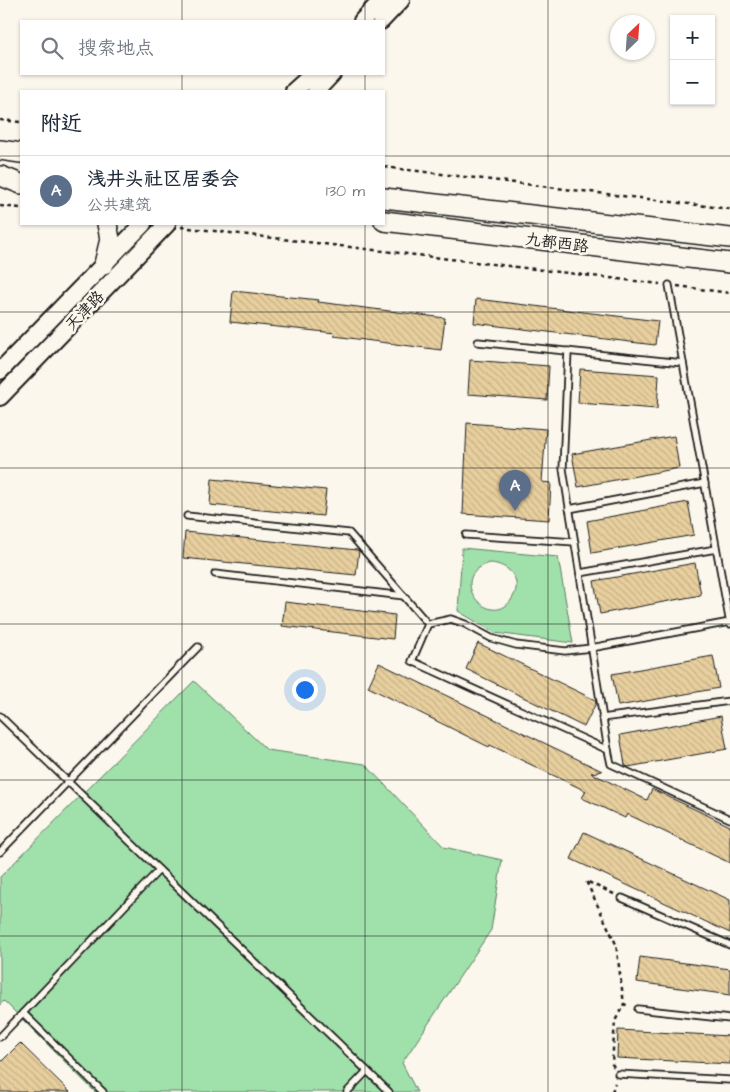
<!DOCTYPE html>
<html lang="zh">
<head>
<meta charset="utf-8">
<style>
  body { margin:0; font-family:"Architects Daughter","LXGW WenKai TC",sans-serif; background:#f2f2f3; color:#1f2937 }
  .controls { position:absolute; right:15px; top:15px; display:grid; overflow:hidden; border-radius:0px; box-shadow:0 1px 4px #0004 }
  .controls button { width:45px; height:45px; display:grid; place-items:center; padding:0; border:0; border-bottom:1px solid #e0e1e3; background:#fff; color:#1f2937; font:25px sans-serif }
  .compass { position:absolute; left:610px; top:15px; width:45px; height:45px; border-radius:50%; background:#fff; box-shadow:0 1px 4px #0004; rotate:25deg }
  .you { position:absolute; left:304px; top:689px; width:18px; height:18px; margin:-12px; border:4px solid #fff; border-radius:50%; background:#1a73e8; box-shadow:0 0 0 8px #1a73e833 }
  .badge { display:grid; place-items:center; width:32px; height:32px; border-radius:50%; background:#d93025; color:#fff; font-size:16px; font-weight:700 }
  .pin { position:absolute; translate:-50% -41px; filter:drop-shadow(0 1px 2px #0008) }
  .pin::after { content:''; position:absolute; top:26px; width:18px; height:15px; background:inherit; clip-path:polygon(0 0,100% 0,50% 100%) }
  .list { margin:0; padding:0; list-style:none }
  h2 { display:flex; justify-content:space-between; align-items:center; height:65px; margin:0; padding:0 20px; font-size:21px }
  h2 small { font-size:16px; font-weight:400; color:#747a83 }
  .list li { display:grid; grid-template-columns:32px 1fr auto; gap:15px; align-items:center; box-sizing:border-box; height:70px; padding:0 20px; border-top:1px solid #e0e1e3 }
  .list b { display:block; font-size:19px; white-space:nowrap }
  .list p { margin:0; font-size:16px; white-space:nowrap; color:#747a83 }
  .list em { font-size:16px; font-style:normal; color:#747a83 }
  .icon { flex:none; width:28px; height:28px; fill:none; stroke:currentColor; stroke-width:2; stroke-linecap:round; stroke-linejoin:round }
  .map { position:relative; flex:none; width:730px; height:1092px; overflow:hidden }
  .search { position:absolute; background:#fff; box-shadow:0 1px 4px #0004; left:20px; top:20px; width:365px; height:55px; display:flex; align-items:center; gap:12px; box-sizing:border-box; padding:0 18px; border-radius:0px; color:#747a83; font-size:19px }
  .panel { position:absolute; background:#fff; box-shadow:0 1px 4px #0004; left:20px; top:90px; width:365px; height:135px; border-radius:0px }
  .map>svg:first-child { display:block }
</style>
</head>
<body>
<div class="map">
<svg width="730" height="1092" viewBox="0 0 730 1092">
  <defs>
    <pattern id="building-back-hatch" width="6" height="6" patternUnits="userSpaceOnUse" patternTransform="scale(1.25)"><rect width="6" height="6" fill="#e8cf9e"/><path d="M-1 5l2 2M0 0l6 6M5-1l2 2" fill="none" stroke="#c6b188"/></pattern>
  </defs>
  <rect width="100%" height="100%" fill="#fbf7ec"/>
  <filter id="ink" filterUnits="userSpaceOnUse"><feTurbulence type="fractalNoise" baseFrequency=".02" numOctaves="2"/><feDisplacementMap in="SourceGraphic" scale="10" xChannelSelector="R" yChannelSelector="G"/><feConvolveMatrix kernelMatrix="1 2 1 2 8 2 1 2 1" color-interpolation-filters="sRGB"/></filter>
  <g filter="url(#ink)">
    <g fill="#a0e0aa" stroke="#5e7e63" fill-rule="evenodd">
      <path d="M462 548 558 557 573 643 495 633 458 611ZM490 563C508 564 523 579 513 597 493 634 442 577 490 563Z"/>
      <polygon points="194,681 267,750 365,764 444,847 502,860 491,930 402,1063 417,1092 95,1092 4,1001 0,1005 0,877"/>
    </g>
    <g fill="url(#building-back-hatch)" stroke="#1c1c1c">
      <polygon points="233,291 319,300 318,302 445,318 441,350 334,336 335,333 230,322"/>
      <polygon points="476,299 658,321 655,345 474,323"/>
      <polygon points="470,360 549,366 547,400 468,394"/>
      <polygon points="580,369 659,375 657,409 578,403"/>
      <polygon points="467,423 546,429 542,482 551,483 549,520 463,514"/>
      <polygon points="674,436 679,468 578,487 572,454"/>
      <polygon points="212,479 326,490 323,516 210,505"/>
      <polygon points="688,502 694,535 592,553 587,521"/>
      <polygon points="185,532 357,550 359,551 356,575 183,558"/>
      <polygon points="695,563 701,595 600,614 594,581"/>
      <polygon points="285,602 395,615 393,639 282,626"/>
      <polygon points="478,643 595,700 596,703 584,727 466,669"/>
      <polygon points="713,656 719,688 618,706 612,674"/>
      <polygon points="379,663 602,771 591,773 647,800 652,789 730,826 730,863 627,814 625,818 582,798 586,791 490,745 489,747 368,687"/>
      <polygon points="721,716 727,749 628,767 625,765 620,735"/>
      <polygon points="584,832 730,900 730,933 571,859"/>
      <polygon points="640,957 730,969 730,995 637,982"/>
      <polygon points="618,1030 730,1036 730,1064 617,1058"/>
      <polygon points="20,1043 70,1092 0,1092 0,1063"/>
    </g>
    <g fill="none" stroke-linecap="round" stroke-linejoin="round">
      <defs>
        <g id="lane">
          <polyline points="669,285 730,624"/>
          <polyline points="478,342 683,363"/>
          <polyline points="569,509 705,483"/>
          <polyline points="187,516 349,533 428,624 412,661 608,750 563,469 568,351"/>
          <polyline points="466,535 575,542"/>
          <polyline points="580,573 716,549"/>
          <polyline points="215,574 404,596"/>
          <polyline points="428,624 451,619 465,624 491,638 516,645 565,651 591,648 730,622"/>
          <polyline points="0,716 389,1092"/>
          <polyline points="602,718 730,701"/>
          <polyline points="608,750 611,764 730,819"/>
          <polyline points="0,852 198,647"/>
          <polyline points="622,898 730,945"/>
          <polyline points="638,1009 730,1019"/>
          <polyline points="23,1013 103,1092"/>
          <polyline points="0,1037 159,870"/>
          <polyline points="618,1074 730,1080"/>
          <polyline points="347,1092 367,1071"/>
        </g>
        <g id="secondary">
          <polyline points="362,21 382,0"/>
          <polyline points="381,21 401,0"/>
          <polyline points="294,91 313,74"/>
          <polyline points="316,91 332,74"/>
          <polyline points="0,371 143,224"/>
          <polyline points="0,397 167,224"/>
        </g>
        <g id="primary">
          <polyline points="0,150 21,153"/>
          <polyline points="1,176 21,184"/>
          <polyline points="384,198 730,238"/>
          <polyline points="384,221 730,263"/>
          <polyline points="104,264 110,239 107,224"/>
        </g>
      </defs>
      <use href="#lane" stroke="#1c1c1c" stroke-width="9"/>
      <use href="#secondary" stroke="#1c1c1c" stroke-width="20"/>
      <use href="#primary" stroke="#1c1c1c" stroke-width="22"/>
      <g stroke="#1c1c1c" stroke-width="2.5" stroke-dasharray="4 4" stroke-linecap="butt">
        <polyline points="0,120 21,122"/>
        <polyline points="384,167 730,209"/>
        <polyline points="0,206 21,208"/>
        <polyline points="181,227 660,284"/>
        <polyline points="677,286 730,293"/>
        <polyline points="614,894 586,881 616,944 624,1004 629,1006"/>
        <polyline points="614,1067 612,1064 615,1021 624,1004"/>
        <polyline points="612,1092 615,1083"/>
      </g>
      <use href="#lane" stroke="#fbf7ec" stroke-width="5.5"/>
      <use href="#secondary" stroke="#fbf7ec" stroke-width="16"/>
      <use href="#primary" stroke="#fbf7ec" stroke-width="19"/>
    </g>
  </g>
  <path fill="none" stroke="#1c1c1c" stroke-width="1" stroke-opacity="0.55" d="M182 0V21M365 0V21M548 0V1092M182 74V91M365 74V91M0 156H21M384 156H730M182 224V1092M365 224V1092M0 312H730M0 468H730M0 624H730M0 780H730M0 936H730"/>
  <g text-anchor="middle" stroke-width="5" stroke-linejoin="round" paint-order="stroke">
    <g font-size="16" fill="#1c1c1c" stroke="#fbf7ec">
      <text transform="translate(557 242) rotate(7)" y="6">九都西路</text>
      <text transform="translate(84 310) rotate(-46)" y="6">天津路</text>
    </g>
  </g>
</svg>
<div class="controls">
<button>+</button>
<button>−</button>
</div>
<svg class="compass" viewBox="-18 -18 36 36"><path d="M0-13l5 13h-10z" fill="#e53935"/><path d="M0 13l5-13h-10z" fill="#747a83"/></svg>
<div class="you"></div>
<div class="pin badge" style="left:515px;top:511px;background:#5c6f8a">A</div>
<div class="search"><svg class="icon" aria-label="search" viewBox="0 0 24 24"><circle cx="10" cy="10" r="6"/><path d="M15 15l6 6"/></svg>搜索地点</div>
<section class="panel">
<h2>附近<small></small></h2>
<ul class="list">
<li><span class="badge" style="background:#5c6f8a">A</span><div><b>浅井头社区居委会</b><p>公共建筑</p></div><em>130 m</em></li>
</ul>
</section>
</div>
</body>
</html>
